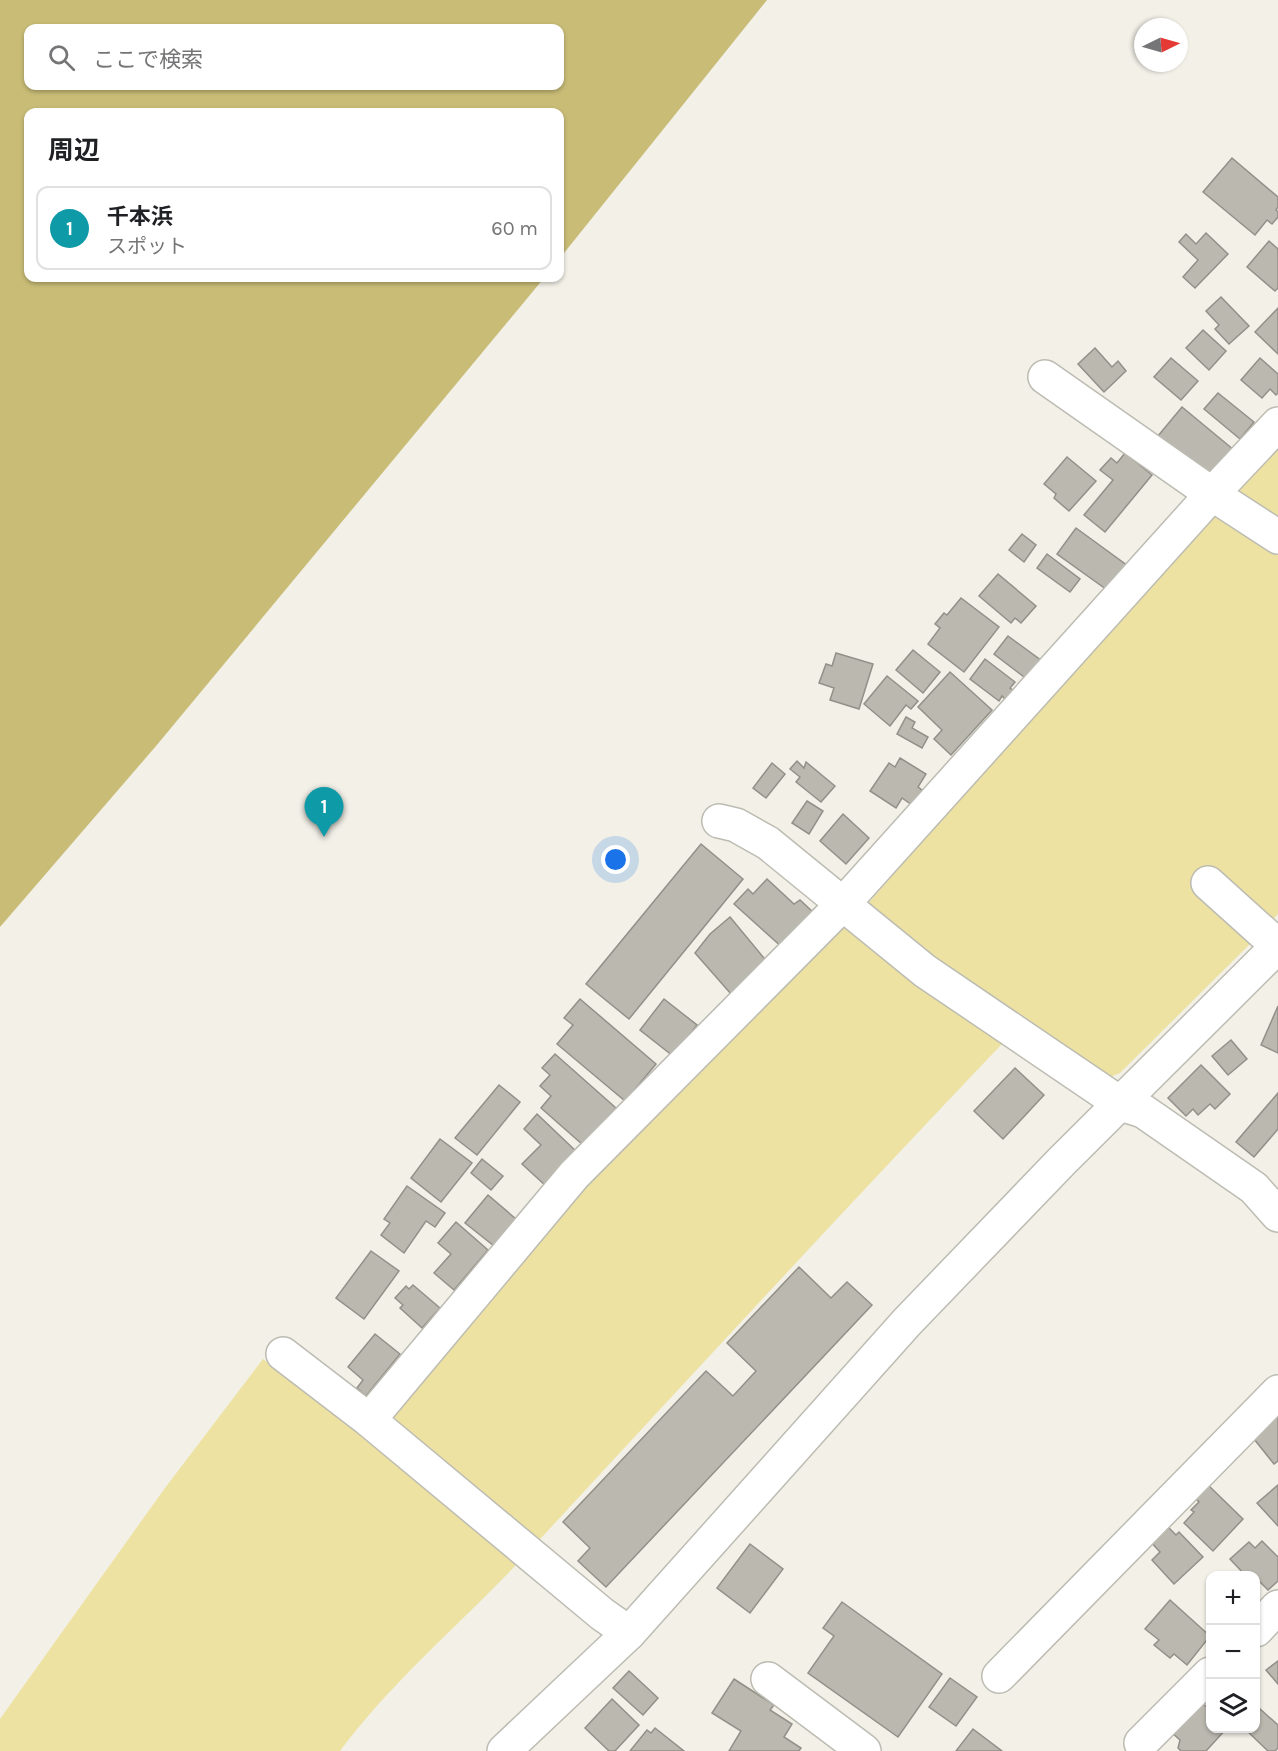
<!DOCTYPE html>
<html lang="ja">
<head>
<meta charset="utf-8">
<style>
  body { margin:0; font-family:Karla,"Noto Sans JP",sans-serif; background:#f2f2f2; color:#202124 }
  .controls { position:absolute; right:18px; bottom:18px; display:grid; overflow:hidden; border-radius:12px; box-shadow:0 2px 4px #0004 }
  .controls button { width:54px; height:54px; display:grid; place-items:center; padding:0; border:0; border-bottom:2px solid #e0e0e0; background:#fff; color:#202124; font:30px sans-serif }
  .compass { position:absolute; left:1134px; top:18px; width:54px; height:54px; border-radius:50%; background:#fff; box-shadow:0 2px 4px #0004; rotate:85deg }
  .you { position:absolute; left:616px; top:860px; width:21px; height:21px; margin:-15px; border:4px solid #fff; border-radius:50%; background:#1a73e8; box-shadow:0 0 0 9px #1a73e833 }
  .badge { display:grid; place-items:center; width:39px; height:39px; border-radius:50%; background:#d93025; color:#fff; font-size:20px; font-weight:700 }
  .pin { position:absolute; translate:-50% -50px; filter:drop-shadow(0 2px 3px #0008) }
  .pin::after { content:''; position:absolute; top:32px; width:21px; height:18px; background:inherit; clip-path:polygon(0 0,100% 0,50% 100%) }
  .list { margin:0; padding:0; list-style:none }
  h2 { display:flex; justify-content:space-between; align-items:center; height:78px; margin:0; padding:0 24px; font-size:26px }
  h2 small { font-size:20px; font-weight:400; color:#757577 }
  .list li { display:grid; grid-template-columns:39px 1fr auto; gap:18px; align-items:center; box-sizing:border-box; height:84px; margin:0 12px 12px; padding:0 12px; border:2px solid #e0e0e0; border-radius:12px }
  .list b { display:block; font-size:22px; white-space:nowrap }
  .list p { margin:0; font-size:20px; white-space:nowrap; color:#757577 }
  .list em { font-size:20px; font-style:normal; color:#757577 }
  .icon { flex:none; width:33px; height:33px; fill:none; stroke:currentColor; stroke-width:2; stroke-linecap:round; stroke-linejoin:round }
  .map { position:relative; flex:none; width:1278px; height:1751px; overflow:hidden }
  .search { position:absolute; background:#fff; box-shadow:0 2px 4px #0004; left:24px; top:24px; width:540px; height:66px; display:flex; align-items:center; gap:15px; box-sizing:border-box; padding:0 21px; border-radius:12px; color:#757577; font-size:22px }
  .panel { position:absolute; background:#fff; box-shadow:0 2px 4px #0004; left:24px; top:108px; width:540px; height:174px; border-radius:12px }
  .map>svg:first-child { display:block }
</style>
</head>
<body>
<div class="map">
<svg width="1278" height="1751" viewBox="0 0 1278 1751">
  <rect width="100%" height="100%" fill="#f2f0e7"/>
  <path fill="#ede2a2" d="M1278 440V914L1246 948 1120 1073 1106 1079 1022 1019 1001 1045C842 1212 686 1381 530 1550 468 1618 395 1677 340 1751H0V1719L165 1488 263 1359 370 1438 559 1209 836 927 851 923 1034 713Z"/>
  <path fill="#c8bc76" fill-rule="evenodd" d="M0 0H767L560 258V112H28V278H544L156 746 0 927ZM28 28H560V86H28Z"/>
  <g fill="#bab8af" stroke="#929088" stroke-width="1.5">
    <polygon points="1232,158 1278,197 1278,207 1276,210 1278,212 1278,217 1272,224 1267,220 1255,235 1203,192"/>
    <polygon points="1206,233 1228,254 1195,288 1183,277 1198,260 1179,242 1186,234 1196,244"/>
    <polygon points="1269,241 1278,249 1278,288 1275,291 1247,267"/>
    <polygon points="1221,297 1249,326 1229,344 1215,329 1219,325 1206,311"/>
    <polygon points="1278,308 1278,354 1255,332"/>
    <polygon points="1203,330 1226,351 1209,370 1186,348"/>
    <polygon points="1095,348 1112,367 1118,361 1126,371 1104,392 1078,364"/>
    <polygon points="1171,358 1198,381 1181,400 1154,377"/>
    <polygon points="1260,358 1278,374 1278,393 1276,395 1270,389 1262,398 1241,380"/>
    <polygon points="1218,393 1254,422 1240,439 1204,409"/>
    <polygon points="1182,407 1234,450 1210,479 1158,436"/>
    <polygon points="1125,453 1152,475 1105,532 1084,515 1113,480 1100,470 1111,458 1117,463"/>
    <polygon points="1067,457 1096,481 1069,511 1054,498 1056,494 1044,484"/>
    <polygon points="1076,528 1128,566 1110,592 1057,554"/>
    <polygon points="1022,534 1036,545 1024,562 1009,550"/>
    <polygon points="1047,554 1080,579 1070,592 1037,568"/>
    <polygon points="998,574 1036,606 1021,623 1015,618 1011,623 979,596"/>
    <polygon points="961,598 999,627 964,672 928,644 940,628 935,624 944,613 947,615"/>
    <polygon points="1008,636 1042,661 1028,680 994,654"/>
    <polygon points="913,650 940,672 923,693 896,670"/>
    <polygon points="836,653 873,664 859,709 830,700 834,688 819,683 826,664 832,666"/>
    <polygon points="985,659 1015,682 1010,688 1014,691 1007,701 1002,696 999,701 970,679"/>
    <polygon points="950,672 992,710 951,755 934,739 942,730 918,707"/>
    <polygon points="887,676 918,701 911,709 906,705 890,726 864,704"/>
    <polygon points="906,717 915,722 912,728 928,737 922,748 897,734"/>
    <polygon points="900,758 926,774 918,787 922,790 912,805 902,798 896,808 870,791 889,763 895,767"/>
    <polygon points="797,761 804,768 806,762 835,786 821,802 796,782 800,777 790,769"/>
    <polygon points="772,763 785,774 766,798 753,788"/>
    <polygon points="807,801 823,811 809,834 792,823"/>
    <polygon points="843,814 869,838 846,864 820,841"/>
    <polygon points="701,844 743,879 629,1019 586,984"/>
    <polygon points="767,879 794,904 800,900 815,914 784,949 734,904 748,889 753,894"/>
    <polygon points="730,917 768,963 731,994 695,953 710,934"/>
    <polygon points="580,999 656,1064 625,1101 557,1044 573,1025 564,1018"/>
    <polygon points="664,999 697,1025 673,1056 640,1030"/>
    <polygon points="1278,1006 1278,1053 1261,1045"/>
    <polygon points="1231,1040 1247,1059 1228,1075 1212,1056"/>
    <polygon points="555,1054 616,1108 583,1145 541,1108 551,1096 540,1086 550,1075 542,1068"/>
    <polygon points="1201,1065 1230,1094 1215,1109 1210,1104 1198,1115 1193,1109 1186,1116 1168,1098"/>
    <polygon points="1015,1068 1044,1095 1003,1139 974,1111"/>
    <polygon points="499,1085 520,1102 477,1155 455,1138"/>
    <polygon points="1278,1093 1278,1129 1254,1157 1236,1142"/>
    <polygon points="537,1114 579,1154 547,1187 522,1164 541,1145 524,1129"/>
    <polygon points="440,1139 472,1163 441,1202 411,1178"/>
    <polygon points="482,1159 503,1176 491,1190 471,1173"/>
    <polygon points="407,1186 445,1213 435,1227 426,1221 404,1253 381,1235 390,1223 384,1219"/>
    <polygon points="488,1195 516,1219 494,1246 465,1223"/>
    <polygon points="456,1222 488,1250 454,1290 434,1273 451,1254 438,1243"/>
    <polygon points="371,1251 399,1271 364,1319 336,1298"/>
    <polygon points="799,1267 831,1298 847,1282 872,1305 606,1587 578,1561 590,1548 563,1522 706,1371 733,1396 756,1371 727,1343"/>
    <polygon points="413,1285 440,1308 422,1328 400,1308 403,1305 395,1298 406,1286 409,1289"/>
    <polygon points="375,1334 400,1354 366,1396 357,1388 363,1380 348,1367"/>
    <polygon points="1278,1403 1278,1461 1274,1464 1246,1429"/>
    <polygon points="1208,1485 1243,1519 1213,1551 1184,1523 1194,1512 1191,1510 1199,1502 1195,1498"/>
    <polygon points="1278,1485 1278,1526 1257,1503"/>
    <polygon points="1165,1524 1176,1535 1179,1532 1203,1557 1174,1584 1152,1560 1160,1552 1149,1540"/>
    <polygon points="1262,1541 1278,1557 1278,1581 1268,1590 1256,1578 1256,1576 1246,1576 1230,1559 1249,1542 1255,1548"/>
    <polygon points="750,1544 783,1569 750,1613 717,1588"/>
    <polygon points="1170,1600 1210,1636 1187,1665 1174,1654 1170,1658 1154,1645 1159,1640 1145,1629"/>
    <polygon points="842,1602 942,1674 898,1737 808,1673 834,1636 823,1628"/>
    <polygon points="1278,1661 1278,1684 1266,1670"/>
    <polygon points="629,1671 658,1698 643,1715 613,1688"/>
    <polygon points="950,1678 977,1697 956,1726 929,1707"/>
    <polygon points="734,1679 774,1705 770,1710 792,1724 784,1737 801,1748 799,1751 729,1751 741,1731 712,1713"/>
    <polygon points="612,1699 639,1725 615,1751 609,1751 585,1728"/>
    <polygon points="1199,1700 1210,1710 1210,1728 1227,1728 1206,1751 1181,1751 1178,1748 1180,1740 1170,1731"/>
    <polygon points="1259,1708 1278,1725 1278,1748 1275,1751 1268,1751 1244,1728 1256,1728 1256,1712"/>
    <polygon points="655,1728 684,1751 630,1751 647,1730 651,1733"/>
    <polygon points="973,1729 1002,1751 956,1751"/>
  </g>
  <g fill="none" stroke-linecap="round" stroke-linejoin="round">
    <defs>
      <g id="minor">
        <polyline points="1045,377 1212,494 1278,537"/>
        <polyline points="719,821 736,825 768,843 925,971 1121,1104 1143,1111 1254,1188 1278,1215"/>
        <polyline points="1208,883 1278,946"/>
        <polyline points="283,1354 369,1420"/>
        <polyline points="1256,1630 1278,1607"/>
        <polyline points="629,1633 602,1614 369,1420 574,1175 843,904 1212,494 1278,424"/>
        <polyline points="999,1676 1278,1392"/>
        <polyline points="768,1679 864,1751"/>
        <polyline points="1141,1743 1210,1674"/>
        <polyline points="504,1751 629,1633 907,1322 1061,1162 1278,946"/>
      </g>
    </defs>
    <use href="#minor" stroke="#bdbcb3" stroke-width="36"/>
    <use href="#minor" stroke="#fff" stroke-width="33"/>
  </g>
</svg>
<div class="controls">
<button>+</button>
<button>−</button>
<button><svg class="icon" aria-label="layers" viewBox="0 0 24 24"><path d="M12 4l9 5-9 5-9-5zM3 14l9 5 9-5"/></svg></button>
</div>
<svg class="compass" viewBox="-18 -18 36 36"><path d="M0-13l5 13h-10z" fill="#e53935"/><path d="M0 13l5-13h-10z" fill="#757577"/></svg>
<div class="you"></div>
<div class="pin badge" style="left:324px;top:837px;background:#0f9aa8">1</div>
<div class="search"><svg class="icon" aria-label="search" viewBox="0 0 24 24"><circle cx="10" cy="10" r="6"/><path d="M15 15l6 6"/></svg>ここで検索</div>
<section class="panel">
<h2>周辺<small></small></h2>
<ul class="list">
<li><span class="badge" style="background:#0f9aa8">1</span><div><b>千本浜</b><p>スポット</p></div><em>60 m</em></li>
</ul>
</section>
</div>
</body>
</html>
